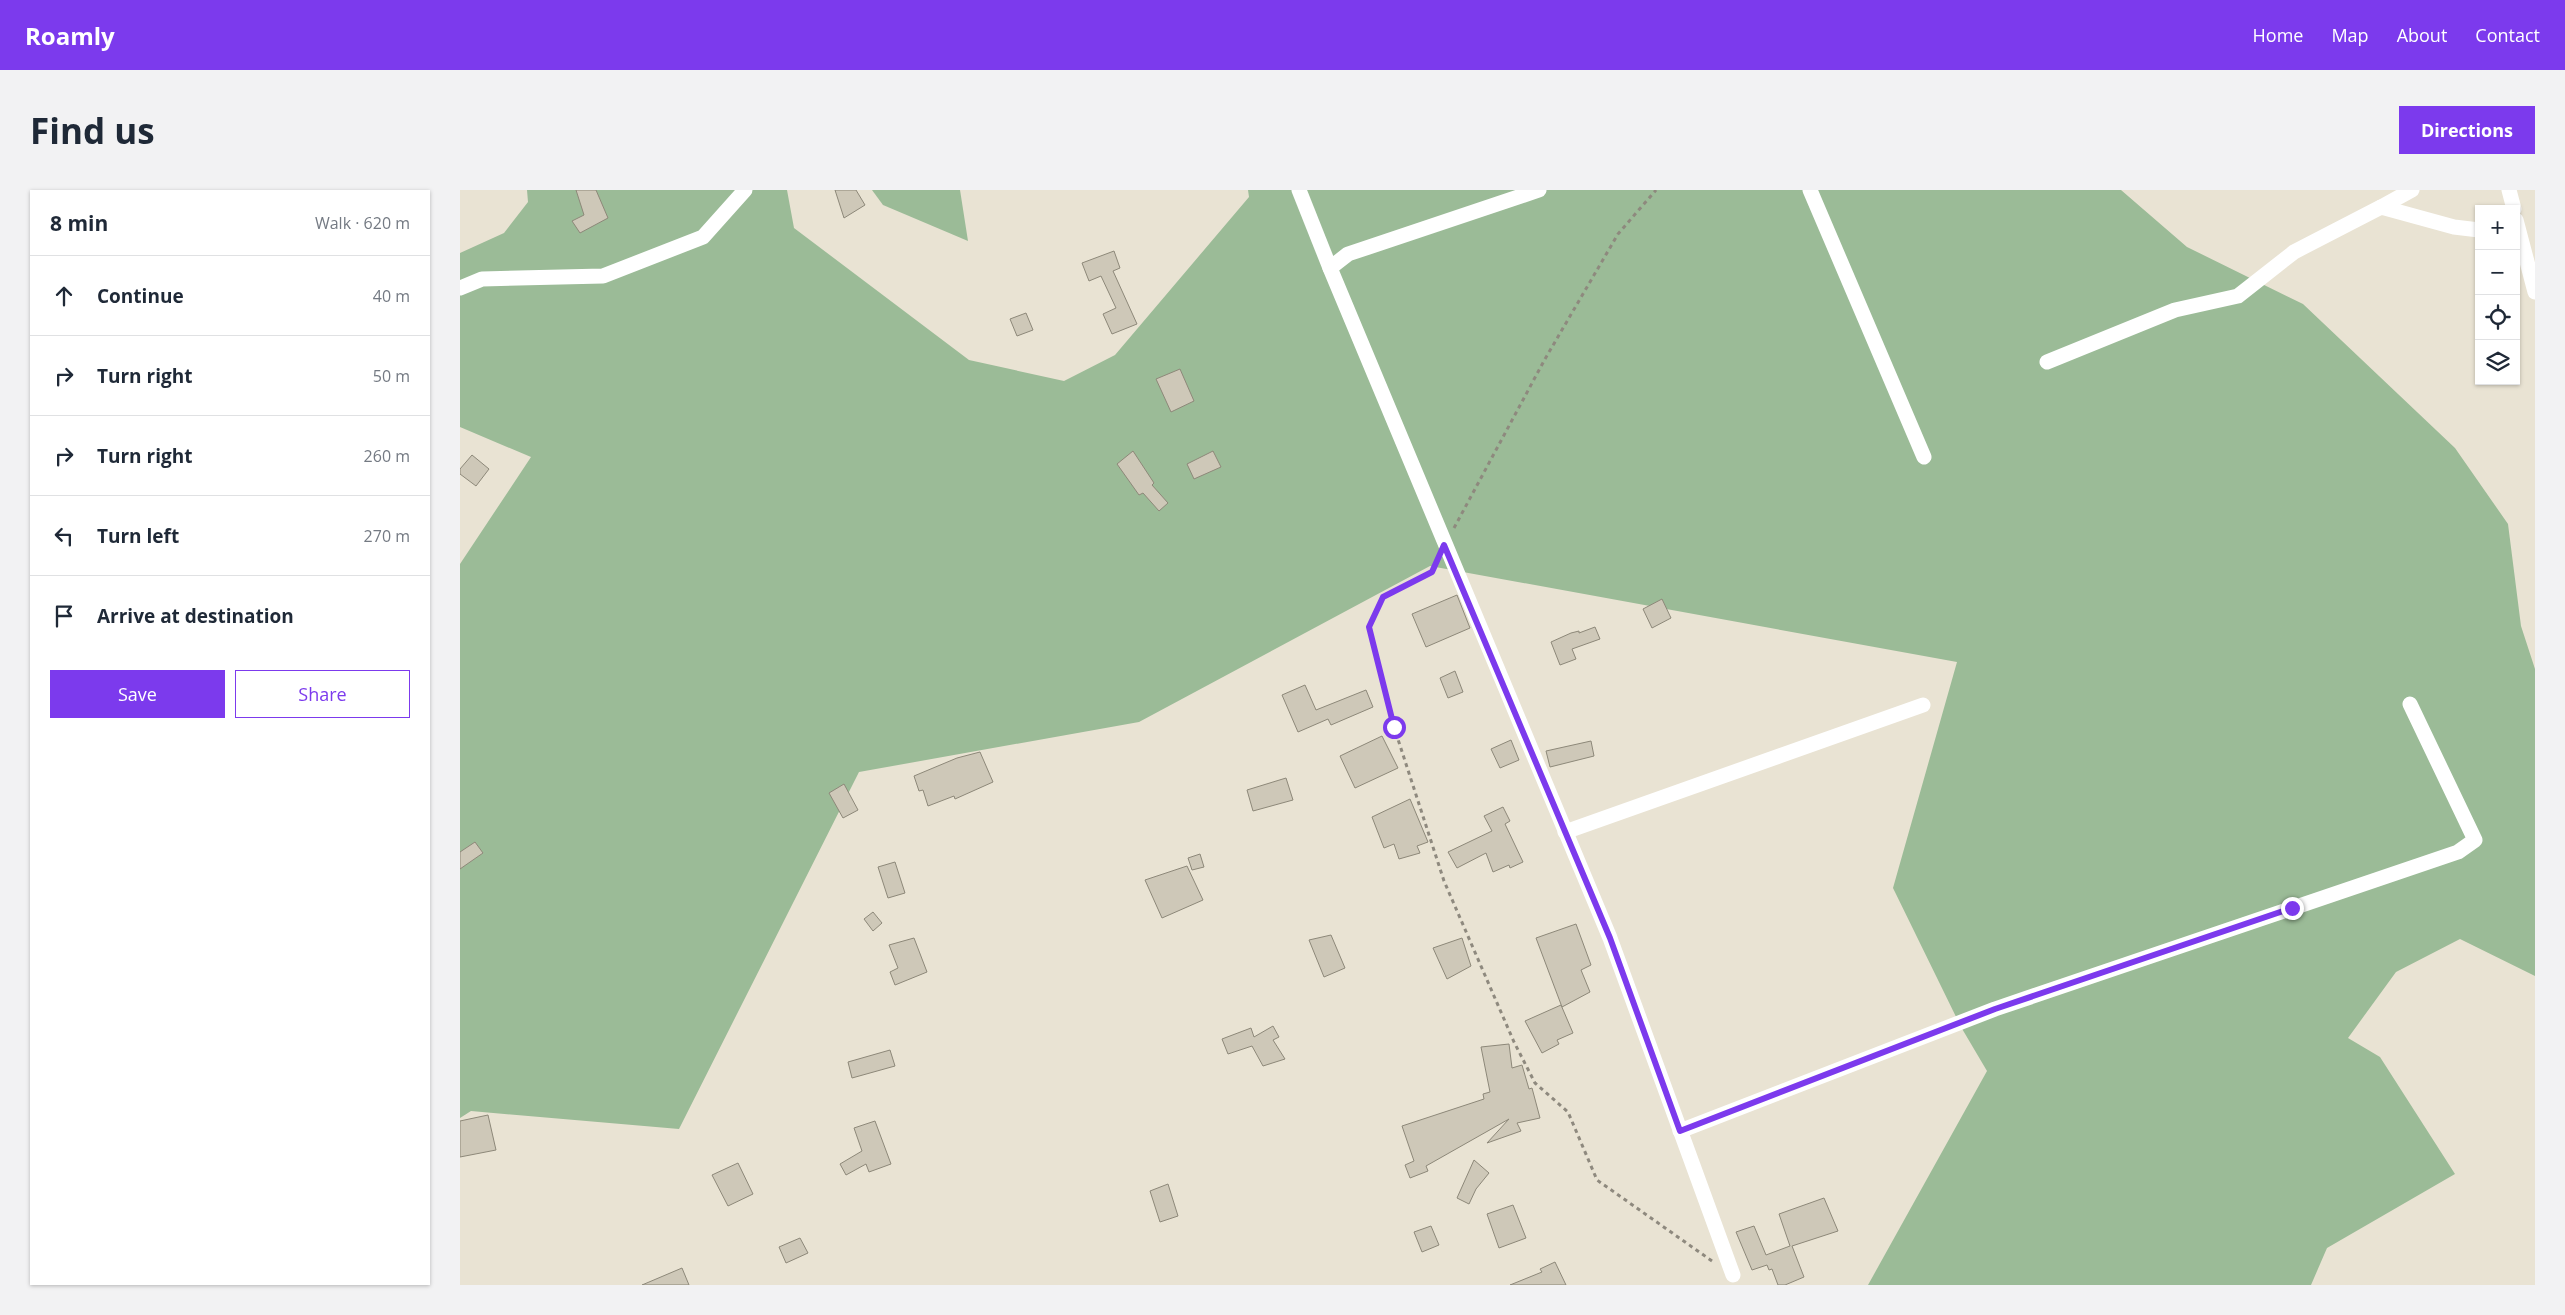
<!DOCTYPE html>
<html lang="en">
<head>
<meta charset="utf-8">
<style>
  body { margin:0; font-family:"Open Sans",sans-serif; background:#f2f2f3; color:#1f2937 }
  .controls { position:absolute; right:15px; top:15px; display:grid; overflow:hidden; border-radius:0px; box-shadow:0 1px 4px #0004 }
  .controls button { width:45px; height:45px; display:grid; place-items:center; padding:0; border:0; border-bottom:1px solid #e0e1e3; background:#fff; color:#1f2937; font:25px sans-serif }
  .stop { position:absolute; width:15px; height:15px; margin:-11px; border:4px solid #7c3aed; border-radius:50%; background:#fff }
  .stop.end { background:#7c3aed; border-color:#fff; box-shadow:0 1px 5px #0008 }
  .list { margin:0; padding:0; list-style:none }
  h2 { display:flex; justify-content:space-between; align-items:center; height:65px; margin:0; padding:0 20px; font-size:21px }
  h2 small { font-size:16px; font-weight:400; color:#747a83 }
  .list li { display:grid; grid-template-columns:32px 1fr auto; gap:15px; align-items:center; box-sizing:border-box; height:80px; padding:0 20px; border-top:1px solid #e0e1e3 }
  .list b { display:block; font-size:19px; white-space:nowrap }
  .list em { font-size:16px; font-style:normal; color:#747a83 }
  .actions { display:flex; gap:10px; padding:15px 20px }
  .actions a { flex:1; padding:11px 0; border:1px solid #7c3aed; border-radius:0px; text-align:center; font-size:18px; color:#7c3aed }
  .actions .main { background:#7c3aed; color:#fff }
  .icon { flex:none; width:28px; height:28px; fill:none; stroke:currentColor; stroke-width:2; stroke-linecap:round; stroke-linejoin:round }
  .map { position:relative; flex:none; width:2075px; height:1095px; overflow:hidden; border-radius:0px }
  header { display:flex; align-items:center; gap:30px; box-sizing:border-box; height:70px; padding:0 25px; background:#7c3aed; color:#fff }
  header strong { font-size:24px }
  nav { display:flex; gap:28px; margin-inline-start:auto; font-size:18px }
  .intro { display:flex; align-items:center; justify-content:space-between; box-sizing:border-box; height:120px; padding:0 30px }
  h1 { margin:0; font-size:35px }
  .button { padding:12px 22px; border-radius:0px; background:#7c3aed; color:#fff; font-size:18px; font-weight:700 }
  main { display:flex; gap:30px; padding:0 30px }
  aside { flex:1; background:#fff; border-radius:0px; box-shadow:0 1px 4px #0004 }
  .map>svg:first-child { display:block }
</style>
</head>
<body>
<header>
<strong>Roamly</strong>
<nav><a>Home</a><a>Map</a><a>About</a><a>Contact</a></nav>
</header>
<div class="intro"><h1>Find us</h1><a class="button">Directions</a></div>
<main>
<aside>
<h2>8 min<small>Walk · 620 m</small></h2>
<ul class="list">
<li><svg class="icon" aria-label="ahead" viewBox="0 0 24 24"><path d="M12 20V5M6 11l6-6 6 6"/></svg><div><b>Continue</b></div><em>40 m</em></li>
<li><svg class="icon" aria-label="right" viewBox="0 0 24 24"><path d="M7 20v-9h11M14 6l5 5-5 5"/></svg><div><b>Turn right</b></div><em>50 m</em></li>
<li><svg class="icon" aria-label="right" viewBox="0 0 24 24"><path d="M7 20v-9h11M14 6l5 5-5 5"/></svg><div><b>Turn right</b></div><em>260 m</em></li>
<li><svg class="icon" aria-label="left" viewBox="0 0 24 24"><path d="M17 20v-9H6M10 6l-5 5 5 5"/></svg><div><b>Turn left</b></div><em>270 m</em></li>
<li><svg class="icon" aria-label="arrive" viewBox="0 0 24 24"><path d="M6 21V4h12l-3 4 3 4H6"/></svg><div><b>Arrive at destination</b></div></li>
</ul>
<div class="actions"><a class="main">Save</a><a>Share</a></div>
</aside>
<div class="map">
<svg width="2075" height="1095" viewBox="0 0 2075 1095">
  <rect width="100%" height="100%" fill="#e9e3d3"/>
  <g fill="#9bbb97">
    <polygon points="67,0 327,0 334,38 509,170 604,191 655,165 789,7 788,0 1661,0 1727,57 1843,114 1995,258 2048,334 2061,436 2075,479 2075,786 2000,749 1936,782 1888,848 1920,867 1995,984 1867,1058 1851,1095 1408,1095 1527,881 1501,837 1433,698 1497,472 970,376 679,532 399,582 219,939 11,921 0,928 0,374 71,267 0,237 0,63 44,43 68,12"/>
    <polygon points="412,0 500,0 508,51 423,15"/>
  </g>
  <g fill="#cec8b8" stroke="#8d8879">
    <polygon points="116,0 136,0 148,28 120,43 112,31 124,25"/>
    <polygon points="375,0 396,0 405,15 384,28"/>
    <polygon points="654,61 660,78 653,81 677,134 652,144 643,124 656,118 641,86 629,91 622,73"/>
    <polygon points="566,123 573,140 557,146 550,129"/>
    <polygon points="720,179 734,211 711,222 696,189"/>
    <polygon points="673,261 694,293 692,295 708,313 699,321 683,303 679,305 657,274"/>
    <polygon points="753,261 761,277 734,289 727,274"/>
    <polygon points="12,265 29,279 16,296 0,284 0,279"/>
    <polygon points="997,405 1010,438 966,457 952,424"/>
    <polygon points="1202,409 1211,428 1192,438 1183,419"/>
    <polygon points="1135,437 1140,449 1112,459 1116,469 1100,475 1091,452 1111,443 1119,441 1119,443"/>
    <polygon points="995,481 1003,502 988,508 980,488"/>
    <polygon points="845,495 856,520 906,500 913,517 871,535 868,529 838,542 822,505"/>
    <polygon points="922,546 938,578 895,598 880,566"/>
    <polygon points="1051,550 1059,570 1040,578 1031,559"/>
    <polygon points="1131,551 1134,566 1090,577 1086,561"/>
    <polygon points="520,562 533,592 495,609 494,606 468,616 463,600 459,601 454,586 497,568"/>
    <polygon points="826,588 833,610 793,621 787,600"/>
    <polygon points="384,594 398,620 383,628 369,603"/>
    <polygon points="950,609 968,652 957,656 960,663 939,669 934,654 924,658 912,627"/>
    <polygon points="1043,617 1050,631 1045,634 1063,672 1050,678 1049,675 1033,682 1026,663 997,678 988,662 1032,641 1024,626"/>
    <polygon points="15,652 23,663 0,679 0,662"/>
    <polygon points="740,664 744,677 732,680 728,668"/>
    <polygon points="435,672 445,703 428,708 418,677"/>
    <polygon points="727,676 743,710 702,728 685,690"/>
    <polygon points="413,722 422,733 413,741 404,729"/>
    <polygon points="1116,734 1131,775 1121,780 1130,802 1102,817 1076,748"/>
    <polygon points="871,745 885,778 864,787 849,750"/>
    <polygon points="454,748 467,782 435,795 430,782 438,778 429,755"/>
    <polygon points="1002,748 1011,776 987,789 973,758"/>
    <polygon points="1101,815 1113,843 1097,850 1099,854 1082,863 1065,831"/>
    <polygon points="813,836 819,847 813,850 825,869 803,876 792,856 768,864 762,849 791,838 794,847"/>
    <polygon points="1049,854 1052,878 1062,875 1069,899 1072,898 1080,928 1057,933 1061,941 1027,953 1049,929 966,976 968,981 950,988 945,975 954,971 942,936 1024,909 1023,904 1030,902 1021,857"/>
    <polygon points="430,860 435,876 392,888 388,872"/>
    <polygon points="28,925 36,960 0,967 0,931"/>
    <polygon points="415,931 431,974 409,982 406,974 386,985 380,974 402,961 394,938"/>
    <polygon points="1014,970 1029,983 1016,999 1009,1014 997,1008"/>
    <polygon points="278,973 293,1004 268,1016 252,985"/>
    <polygon points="708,994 718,1026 700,1032 690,1001"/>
    <polygon points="1364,1008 1378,1041 1332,1056 1344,1087 1325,1095 1318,1095 1312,1079 1309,1080 1307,1075 1292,1080 1276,1042 1294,1036 1306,1065 1330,1056 1319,1024"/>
    <polygon points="1053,1015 1066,1048 1039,1058 1027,1024"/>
    <polygon points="971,1036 979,1055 962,1062 954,1042"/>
    <polygon points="340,1048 348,1063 326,1073 319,1057"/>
    <polygon points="1095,1072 1106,1095 1050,1095 1082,1082 1080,1079"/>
    <polygon points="222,1078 229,1095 182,1095"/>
  </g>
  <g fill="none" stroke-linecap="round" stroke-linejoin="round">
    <g stroke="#8e897e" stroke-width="3" stroke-dasharray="4 4" stroke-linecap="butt">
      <polyline points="994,338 1085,169 1158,44 1196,0"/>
      <polyline points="976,372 972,382 923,407 909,437 934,537 984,691 1054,852 1075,893 1108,922 1137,990 1252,1071"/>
    </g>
    <g stroke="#fff" stroke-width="15">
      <polyline points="839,0 870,78"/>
      <polyline points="1079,0 888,64 870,78 1150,748 1273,1085"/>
      <polyline points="1350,0 1464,267"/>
      <polyline points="2049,0 2054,19"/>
      <polyline points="1921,17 1952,0"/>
      <polyline points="2056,30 2075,102"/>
      <polyline points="0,98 22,89 143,86 243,47 285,0"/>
      <polyline points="1587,172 1715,120 1778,106 1834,62 1921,17 1994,37 2019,40"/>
      <polyline points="1105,642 1463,515"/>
      <polyline points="1220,941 1535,819 1998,662 2015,650 1950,514"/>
    </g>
  </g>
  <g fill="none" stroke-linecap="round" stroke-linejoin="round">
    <polyline stroke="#7c3aed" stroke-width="6" points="934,537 909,437 923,407 972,382 984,355 1150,748 1220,941 1535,819 1832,718"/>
  </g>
</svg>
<div class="controls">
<button>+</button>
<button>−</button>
<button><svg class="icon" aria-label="locate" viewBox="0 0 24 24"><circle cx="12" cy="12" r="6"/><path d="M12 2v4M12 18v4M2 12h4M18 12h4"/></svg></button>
<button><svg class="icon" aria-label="layers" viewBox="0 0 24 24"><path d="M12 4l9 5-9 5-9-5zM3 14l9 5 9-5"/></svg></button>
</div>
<div class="stop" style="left:934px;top:537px"></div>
<div class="stop end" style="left:1832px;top:718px"></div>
</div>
</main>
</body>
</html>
